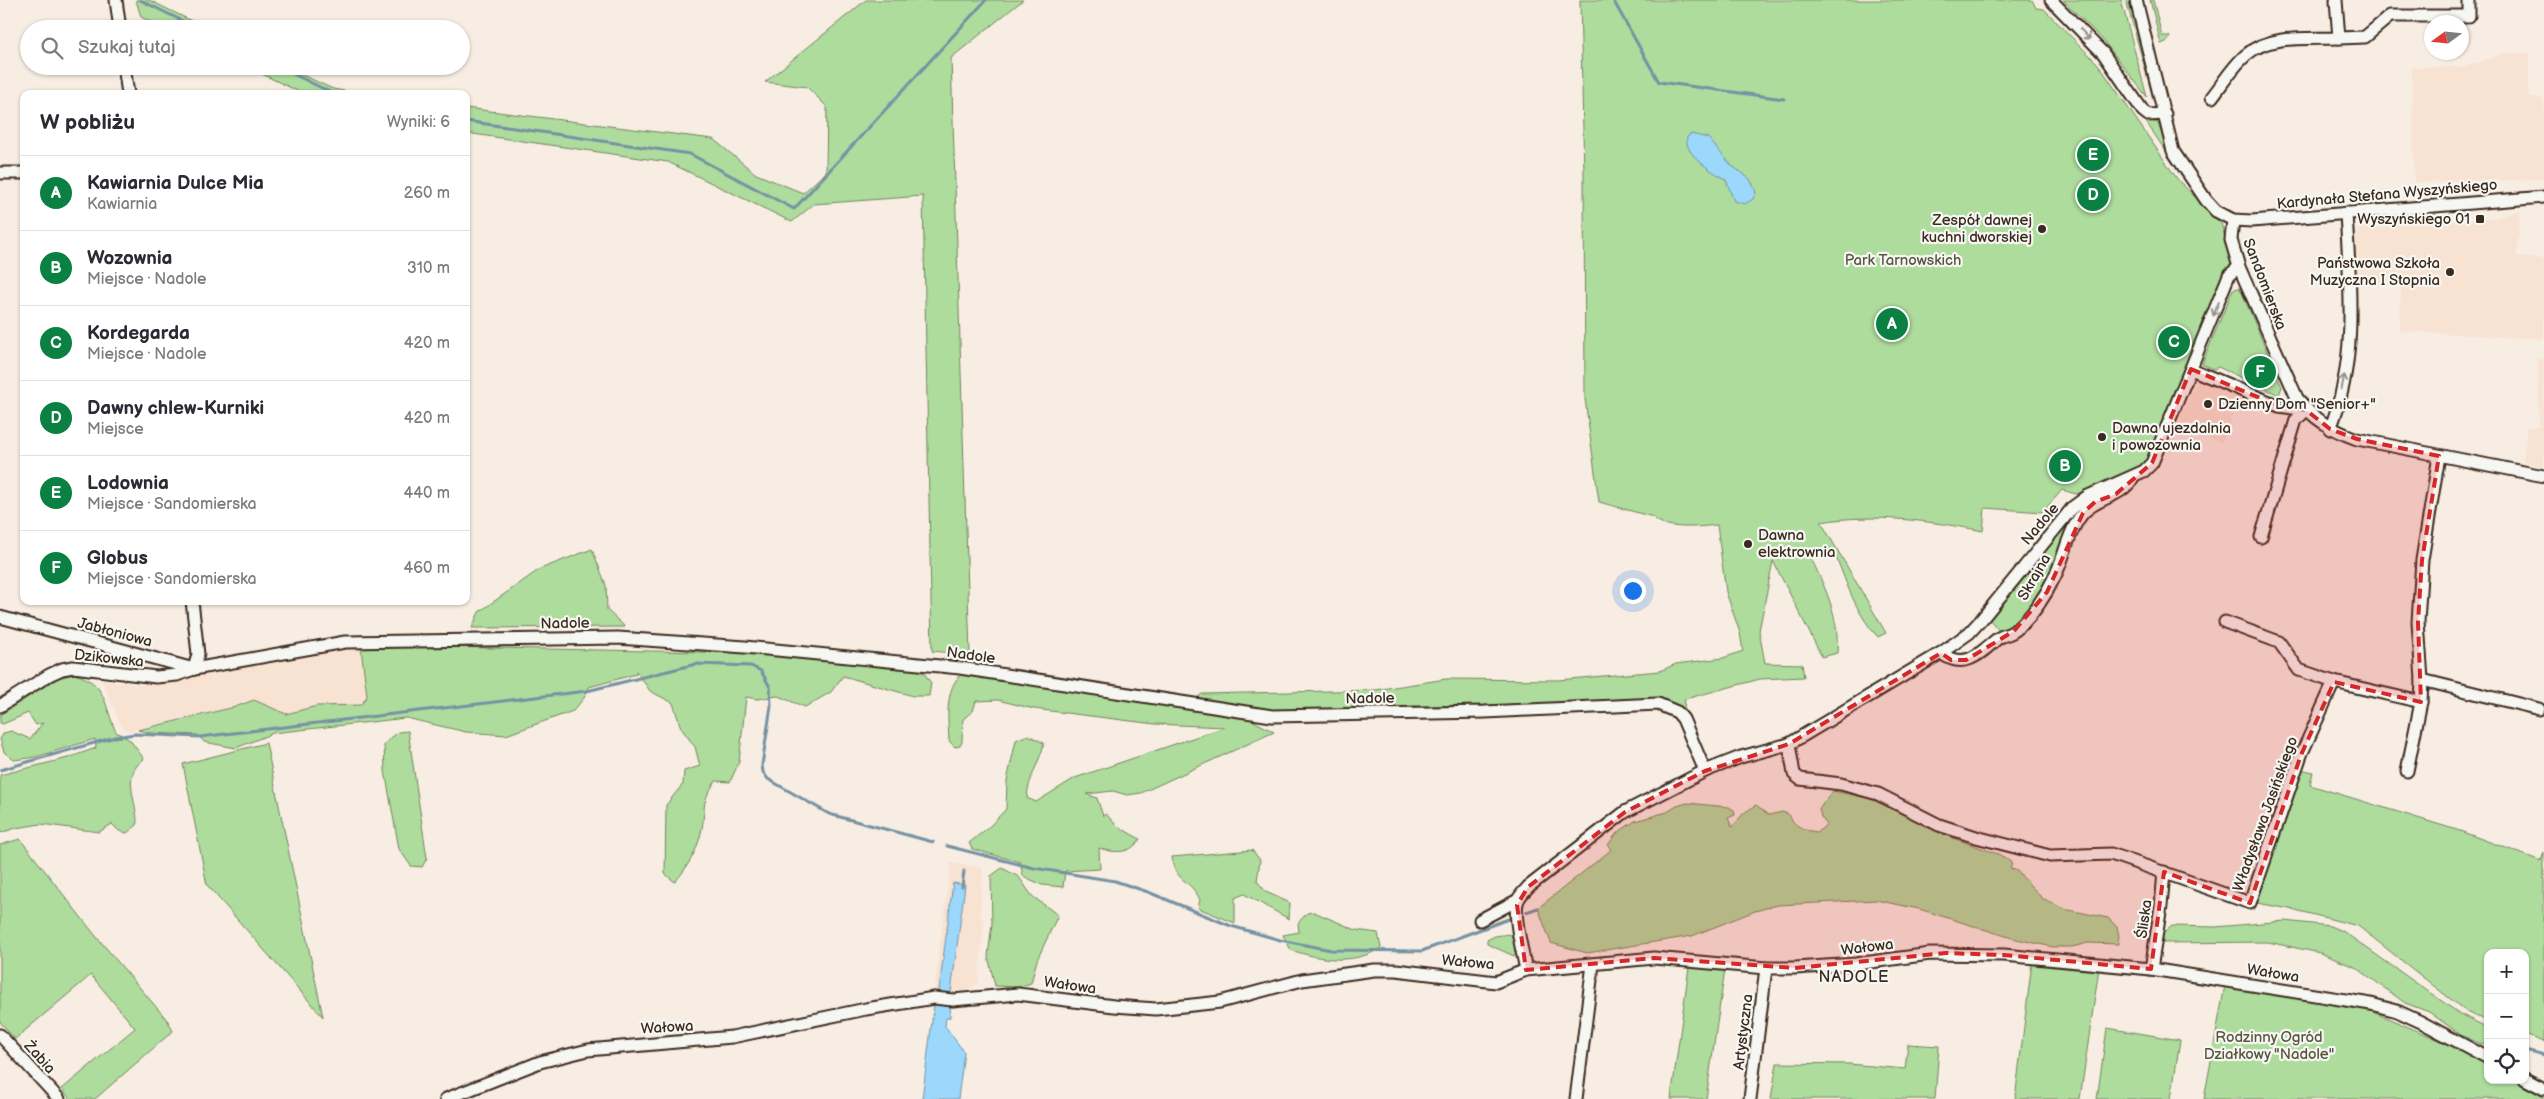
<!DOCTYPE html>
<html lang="pl">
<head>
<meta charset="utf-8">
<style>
  body { margin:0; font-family:"Balsamiq Sans",sans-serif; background:#f7f7f7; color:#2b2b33 }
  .controls { position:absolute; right:15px; bottom:15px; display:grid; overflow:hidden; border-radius:10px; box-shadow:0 1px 4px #0004 }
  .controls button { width:45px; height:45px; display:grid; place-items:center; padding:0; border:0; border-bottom:1px solid #e1e1e2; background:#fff; color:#2b2b33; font:25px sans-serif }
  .compass { position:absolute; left:2424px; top:15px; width:45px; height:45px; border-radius:50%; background:#fff; box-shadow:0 1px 4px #0004; rotate:255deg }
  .you { position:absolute; left:1632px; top:590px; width:18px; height:18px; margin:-12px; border:4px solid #fff; border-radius:50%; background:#1a73e8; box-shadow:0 0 0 8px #1a73e833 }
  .badge { display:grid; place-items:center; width:32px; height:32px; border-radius:50%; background:#0b8043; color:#fff; font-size:16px; font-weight:700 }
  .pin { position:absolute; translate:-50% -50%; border:2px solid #fff; box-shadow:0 1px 5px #0006 }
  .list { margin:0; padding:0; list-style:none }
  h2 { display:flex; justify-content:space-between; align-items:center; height:65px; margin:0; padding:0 20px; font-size:21px }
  h2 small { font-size:16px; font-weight:400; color:#7c7c81 }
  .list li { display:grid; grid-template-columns:32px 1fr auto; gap:15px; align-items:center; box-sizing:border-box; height:75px; padding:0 20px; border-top:1px solid #e1e1e2 }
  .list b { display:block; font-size:19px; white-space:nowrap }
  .list p { margin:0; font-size:16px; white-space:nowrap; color:#7c7c81 }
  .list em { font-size:16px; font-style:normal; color:#7c7c81 }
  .icon { flex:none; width:28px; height:28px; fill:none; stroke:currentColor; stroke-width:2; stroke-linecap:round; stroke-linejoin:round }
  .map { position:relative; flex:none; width:2544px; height:1099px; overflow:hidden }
  .search { position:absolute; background:#fff; box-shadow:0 1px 4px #0004; left:20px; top:20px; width:450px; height:55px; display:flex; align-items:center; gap:12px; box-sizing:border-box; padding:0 18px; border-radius:28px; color:#7c7c81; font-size:19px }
  .panel { position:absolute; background:#fff; box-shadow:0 1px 4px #0004; left:20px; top:90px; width:450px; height:515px; border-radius:10px }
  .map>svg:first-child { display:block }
</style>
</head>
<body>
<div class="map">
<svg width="2544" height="1099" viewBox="0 0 2544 1099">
  <rect width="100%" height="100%" fill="#f7ede3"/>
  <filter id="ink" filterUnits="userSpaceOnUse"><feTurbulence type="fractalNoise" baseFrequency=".02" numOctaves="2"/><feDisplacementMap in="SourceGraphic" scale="10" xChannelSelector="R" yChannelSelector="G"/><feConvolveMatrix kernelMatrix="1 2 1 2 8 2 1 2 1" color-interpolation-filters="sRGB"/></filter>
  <g filter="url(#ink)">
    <g fill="#f8e2d2">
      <polygon points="2505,53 2529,53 2529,96 2544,99 2544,179 2414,182 2412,67 2458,67 2460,69"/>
      <polygon points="2520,210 2517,257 2544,259 2544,339 2400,331 2401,286 2356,284 2356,239 2360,226 2491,219"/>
      <polygon points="2538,359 2544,359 2544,466 2523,462 2527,427 2539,427"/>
      <polygon points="2198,381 2240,398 2222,443 2176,426 2195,384"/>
      <polygon points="347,648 361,648 367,697 361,705 317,706 286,714 254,700 235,707 172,720 129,732 121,725 102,681 142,685"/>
      <polygon points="951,863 983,868 980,912 984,923 978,984 965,991 964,994 934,992"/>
    </g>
    <g fill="#addc9c" stroke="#74835d">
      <polygon points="136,0 149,0 208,29 165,29 141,17"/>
      <polygon points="866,0 1023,0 951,58 970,655 932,651 923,196 814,204 792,222 668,162 466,133 466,108 713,139 756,174 803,193 826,172 827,107 807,87 765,82"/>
      <path d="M1580 0H2032L2036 8 2044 9 2098 64 2178 180 2221 223 2233 267 2146 465 2076 494 2062 490 2043 512 1985 508 1983 531C1931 521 1873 513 1821 522L1886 633 1878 637C1853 610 1847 581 1832 548L1809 554C1824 585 1840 616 1837 653L1822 657 1773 561 1759 631 1765 663 1802 664 1804 677 1760 679 1685 699 1684 710 1667 703 1415 706 1271 712 1204 701 1198 697 1202 694 1375 690 1446 679 1558 680 1660 671 1676 664 1723 658 1743 651 1740 633 1726 592 1717 525C1699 527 1665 531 1653 517L1599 502 1585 399 1584 174Z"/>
      <polygon points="2063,0 2121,0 2147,97 2103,40"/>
      <polygon points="2126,0 2129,0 2156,99 2153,98"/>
      <polygon points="2150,0 2153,0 2162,36 2170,36 2168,41 2161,44"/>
      <polygon points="245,66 283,66 333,89 362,94 304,94"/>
      <polygon points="2144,119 2158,123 2169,156"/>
      <polygon points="2240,288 2282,387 2279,395 2218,367 2214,369 2202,364 2233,289"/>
      <polygon points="2077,512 2038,601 2001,633 1990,620"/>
      <polygon points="592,549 606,585 607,610 625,627 472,628 479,612 540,569"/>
      <path d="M442 647 755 653 908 666 924 673 931 683 929 696H913L843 676 831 692 805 707 778 696 757 699 746 697 739 762 730 782 716 781C699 804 707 808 701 833 697 851 687 868 675 882L665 874 666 805 683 784 684 771 700 766 695 747 681 728 673 703 650 691 636 671V674L589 687 584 698 573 711 506 735 466 732 406 718 273 733 236 748 204 742 198 735 150 733 138 730 235 707 254 700 286 714 317 706 361 705 367 696 361 648Z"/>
      <path d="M963 673 1250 719 1274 732 1141 793 1127 795 1113 791 1086 794 1097 798 1103 816 1106 814 1117 826 1140 839C1130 855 1114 853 1099 848L1100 869 1065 871 1063 887 1042 885 1023 876 1020 862 972 849 969 843 990 826 1006 809 1007 781 1016 740 1028 735 1044 743C1040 762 1028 778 1027 798L1036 802 1075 778 1225 727 1155 724 1034 709 998 700 976 701 973 711 963 719 962 742 960 746 955 747 949 741C948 719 944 687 963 673Z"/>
      <path d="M74 674C107 682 104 706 116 732L130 740 144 759C120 776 138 801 137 825L127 833 119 831 112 824 99 832 41 824 16 828 0 833V775L68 758 96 748 95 739 36 757 14 760 4 752 0 739 4 733 11 731 30 739 43 723 36 725 28 713 3 724 0 723V715L58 678Z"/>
      <polygon points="408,731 427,858 422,867 411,866 399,849 385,771 384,744 398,732"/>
      <polygon points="266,743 323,1017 207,885 183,764"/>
      <polygon points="2301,769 2313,772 2310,785 2460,831 2541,861 2544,852 2544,1042 2525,1035 2525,953 2488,953 2488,1021 2468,1013 2358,926 2295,910 2257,903"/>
      <path d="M1833 791 1869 798 1953 838 1998 854 2009 860 2012 865 2010 868 2017 871 2042 898 2064 909 2108 918 2117 927 2119 936 2118 944 2088 943 2072 947H2053L2012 938 1919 909 1876 900 1778 905 1755 911 1692 936 1587 953 1551 943 1538 908 1611 850 1608 845 1617 833 1635 821 1667 812 1677 806 1687 803 1729 807 1734 810 1735 815 1728 818 1732 827 1744 813 1756 805 1769 815 1782 812 1788 814C1795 827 1803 830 1817 832L1827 825 1821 817 1819 809Z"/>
      <polygon points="20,839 95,935 168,1021 173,1031 95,1099 70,1099 62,1089 135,1028 91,975 15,1039 0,1022 0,845"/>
      <path d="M1252 850 1260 860 1257 881 1266 892 1290 903 1289 919 1244 894 1235 898V923L1198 908 1200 900C1191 879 1174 882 1172 857Z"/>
      <polygon points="1002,868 1019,877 1032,896 1058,915 1037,960 1031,983 1018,987 995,986 988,956 992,924 991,876"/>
      <path d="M1314 912 1356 930 1378 933 1381 948C1353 965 1321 960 1291 950L1283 935 1299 932 1298 923 1307 913Z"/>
      <polygon points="2285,921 2330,926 2344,932 2460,1014 2488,1028 2488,1047 2461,1035 2429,1012 2405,1003 2357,968 2320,953 2268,942 2163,943 2162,934 2172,926 2215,927"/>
      <polygon points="1509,934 1515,939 1517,951 1514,956 1487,944 1487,940 1495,936"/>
      <polygon points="2032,962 2099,968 2080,1099 2015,1099"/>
      <polygon points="1689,967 1725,969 1706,1099 1671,1099"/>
      <polygon points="2225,985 2366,1009 2465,1051 2488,1064 2488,1080 2517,1080 2544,1093 2544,1099 2204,1099"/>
      <polygon points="2107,1028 2180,1040 2171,1099 2097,1099"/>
      <polygon points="1908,1044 1939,1046 1935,1099 1771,1099 1777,1063 1849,1064 1905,1069"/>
    </g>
    <g fill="#9bd8fc" stroke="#7592a3">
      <path d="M1691 134 1708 138 1732 166 1750 179 1756 192 1753 199 1745 204 1734 201 1726 180C1714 172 1683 155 1687 137Z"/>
      <polygon points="953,883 965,885 951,992 950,1017 946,1018 945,1026 964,1052 958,1099 922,1099 934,1005 939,990"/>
    </g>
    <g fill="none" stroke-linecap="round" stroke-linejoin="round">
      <g stroke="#7592a3" stroke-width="3">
        <polyline points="140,0 199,29"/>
        <polyline points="1613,0 1659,82 1784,99"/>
        <polyline points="277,66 334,94"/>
        <polyline points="466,121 690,154 794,209 986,0"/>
        <polyline points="0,770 115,737 135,734 200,737 587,691 696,664 751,666 761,671 770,687 771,706 762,765 763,772 768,779 829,814 933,842"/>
        <polyline points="947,846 1034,868 1115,881 1148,892 1231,926 1280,940 1331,950 1422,951 1511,918"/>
        <polyline points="962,887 964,871"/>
        <polyline points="1526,912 1538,908"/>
        <polyline points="2525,1050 2544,1055"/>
      </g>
      <defs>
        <g id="minor">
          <polyline points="116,0 120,29"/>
          <polyline points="2051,0 2103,53 2143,111 2148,115 2165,114"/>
          <polyline points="2136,0 2173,151 2206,200 2216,211 2233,220 2252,221 2544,197"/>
          <polyline points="2336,0 2339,38 2365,37 2390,16 2469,16 2469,0"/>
          <polyline points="124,66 128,94"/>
          <path d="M2212 97C2223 83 2233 66 2246 55 2269 34 2310 39 2339 38"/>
          <polyline points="0,173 24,173"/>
          <path d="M2233 220 2231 240 2239 267 2297 398C2313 419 2332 430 2357 439L2544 476"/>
          <polyline points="2191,369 2279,406 2306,410"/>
          <path d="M2330 429C2358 360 2350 286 2346 213"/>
          <polyline points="2261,537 2296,420 2306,410"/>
          <polyline points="192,601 198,654 194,669"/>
          <polyline points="0,617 194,669"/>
          <polyline points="2225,622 2279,642 2299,670 2334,682 2421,702"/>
          <path d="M1941 653C1964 670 1979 655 1997 639 2002 635 2009 635 2014 631 2031 619 2046 595 2055 576 2065 556 2068 531 2083 513 2097 497 2120 498 2132 479"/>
          <polyline points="2422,680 2539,709"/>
          <polyline points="0,706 49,675 62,669 73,667 156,677 177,675 194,669 345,642 618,638 745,647 960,668 1272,716 1485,712 1658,704 1677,712 1683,719 1705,771"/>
          <polyline points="1789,744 1794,774 1800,779 1841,784 1878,794 1939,825 1976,837 2050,856 2111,854 2250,903 2301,755 2334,682"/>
          <polyline points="2407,771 2421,702 2422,680 2418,622 2422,560 2439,456"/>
          <polyline points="1480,920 1518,900"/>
          <polyline points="2151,969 2161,906 2164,872"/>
          <path d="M1526 970C1523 954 1512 913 1518 900 1520 895 1525 891 1528 887L1625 812 1705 771 1741 757 1789 744 1941 653 1969 633 1981 620 2073 507 2088 496 2144 471 2152 463 2229 275 2239 267"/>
          <polyline points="0,1035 59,1099"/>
          <polyline points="2525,1079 2544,1089"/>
          <polyline points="446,1099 540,1062 588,1050 732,1037 866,1009 934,998 953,1000 1018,994 1114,1006 1156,1009 1220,1002 1302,980 1374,970 1396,970 1496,982 1526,970 1654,958 1766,968 1795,968 1856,964 1930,954 2004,955 2151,969 2371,1004 2397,1011 2421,1022 2488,1058"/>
          <polyline points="1576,1099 1593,964"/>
          <polyline points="1750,1099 1766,968"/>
        </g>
      </defs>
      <use href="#minor" stroke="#3b2a1e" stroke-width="15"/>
      <use href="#minor" stroke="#f6f6f2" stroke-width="11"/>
    </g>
    <defs><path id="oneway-shaft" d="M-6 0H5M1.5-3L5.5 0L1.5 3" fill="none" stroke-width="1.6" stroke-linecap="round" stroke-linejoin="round" transform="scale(1.25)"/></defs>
    <g stroke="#989088">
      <use href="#oneway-shaft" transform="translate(2085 34) rotate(47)"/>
      <use href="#oneway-shaft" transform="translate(2216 309) rotate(112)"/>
      <use href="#oneway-shaft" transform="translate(2343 382) rotate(-79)"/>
    </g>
  </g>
  <path fill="#d62828" fill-opacity="0.2" stroke="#d62828" stroke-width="4" stroke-dasharray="10 6" stroke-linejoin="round" d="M2191 369 2279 406 2306 410 2330 429 2357 439 2439 456 2422 560 2418 622 2421 702 2334 682 2301 755 2250 903 2164 872 2151 969 2004 955 1946 953 1795 968 1654 958 1526 970 1517 905 1528 887 1625 812 1705 771 1789 744 1941 653 1951 660H1966L2014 631 2047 592 2083 513 2095 502 2116 494 2152 463Z"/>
  <g fill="#3b2a1e" stroke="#f6f6f2" stroke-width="2">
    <rect x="2475" y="214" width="10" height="10" rx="2.5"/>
    <circle cx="2042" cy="229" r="5"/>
    <circle cx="2450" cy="272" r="5"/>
    <circle cx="2208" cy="404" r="5"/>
    <circle cx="2102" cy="437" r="5"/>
    <circle cx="1748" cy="544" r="5"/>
  </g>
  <g text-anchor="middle" stroke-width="4.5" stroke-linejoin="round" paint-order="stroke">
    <g font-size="15" fill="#3b2a1e" stroke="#f6f6f2">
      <text transform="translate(2387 194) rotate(-5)" y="5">Kardynała Stefana Wyszyńskiego</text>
      <text transform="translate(2265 284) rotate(69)" y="5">Sandomierska</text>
      <text transform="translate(2040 524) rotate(-50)" y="5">Nadole</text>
      <text transform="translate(2034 577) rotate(-60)" y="5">Skrajna</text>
      <text transform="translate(565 623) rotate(-1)" y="5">Nadole</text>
      <text transform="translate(115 632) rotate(15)" y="5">Jabłoniowa</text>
      <text transform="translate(971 655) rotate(8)" y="5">Nadole</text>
      <text transform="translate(109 658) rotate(6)" y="5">Dzikowska</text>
      <text transform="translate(1370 698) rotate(-1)" y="5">Nadole</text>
      <text transform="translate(2265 814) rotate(-70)" y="5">Władysława Jasińskiego</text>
      <text transform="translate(2144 919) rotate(-82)" y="5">Śliska</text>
      <text transform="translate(1867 947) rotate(-7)" y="5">Wałowa</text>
      <text transform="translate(1468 962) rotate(5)" y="5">Wałowa</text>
      <text transform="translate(2273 973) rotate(9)" y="5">Wałowa</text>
      <text transform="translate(1070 985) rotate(8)" y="5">Wałowa</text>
      <text transform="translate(667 1027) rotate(-3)" y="5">Wałowa</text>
      <text transform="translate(1743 1032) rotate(-83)" y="5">Artystyczna</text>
      <text transform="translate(40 1057) rotate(48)" y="5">Żabia</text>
    </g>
    <g font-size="15" fill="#3b2a1e" stroke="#f6f6f2" text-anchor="end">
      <text x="2470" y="224">Wyszyńskiego 01</text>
      <text x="2032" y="225">Zespół dawnej<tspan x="2032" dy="17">kuchni dworskiej</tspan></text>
      <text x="2440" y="268">Państwowa Szkoła<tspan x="2440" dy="17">Muzyczna I Stopnia</tspan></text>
      <text x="2218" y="409" text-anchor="start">Dzienny Dom "Senior+"</text>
      <text x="2112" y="433" text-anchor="start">Dawna ujezdalnia<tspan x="2112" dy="17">i powozownia</tspan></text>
      <text x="1758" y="540" text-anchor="start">Dawna<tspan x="1758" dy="17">elektrownia</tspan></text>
    </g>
    <g font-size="15" fill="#58563e" stroke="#f6f6f2">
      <text x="1903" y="265">Park Tarnowskich</text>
      <text x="2269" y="1042">Rodzinny Ogród<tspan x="2269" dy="17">Działkowy "Nadole"</tspan></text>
    </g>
    <g font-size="16" letter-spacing="1" fill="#3b2a1e" stroke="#f6f6f2">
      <text x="1854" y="982">NADOLE</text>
    </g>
  </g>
</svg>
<div class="controls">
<button>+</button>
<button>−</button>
<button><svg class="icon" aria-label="locate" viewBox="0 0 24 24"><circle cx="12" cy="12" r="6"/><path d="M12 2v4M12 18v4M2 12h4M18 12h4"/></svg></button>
</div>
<svg class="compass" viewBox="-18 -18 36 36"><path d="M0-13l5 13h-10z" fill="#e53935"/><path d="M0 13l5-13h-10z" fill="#7c7c81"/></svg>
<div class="you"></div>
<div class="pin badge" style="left:1892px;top:324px">A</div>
<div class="pin badge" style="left:2065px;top:466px">B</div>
<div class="pin badge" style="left:2174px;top:342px">C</div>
<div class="pin badge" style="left:2093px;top:195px">D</div>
<div class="pin badge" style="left:2093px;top:155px">E</div>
<div class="pin badge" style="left:2260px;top:372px">F</div>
<div class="search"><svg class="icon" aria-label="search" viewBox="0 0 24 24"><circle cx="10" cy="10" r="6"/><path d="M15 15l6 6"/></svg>Szukaj tutaj</div>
<section class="panel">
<h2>W pobliżu<small>Wyniki: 6</small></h2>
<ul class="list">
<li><span class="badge">A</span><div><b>Kawiarnia Dulce Mia</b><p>Kawiarnia</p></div><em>260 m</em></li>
<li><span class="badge">B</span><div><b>Wozownia</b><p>Miejsce · Nadole</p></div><em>310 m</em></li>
<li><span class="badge">C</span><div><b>Kordegarda</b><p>Miejsce · Nadole</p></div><em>420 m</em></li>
<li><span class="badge">D</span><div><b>Dawny chlew-Kurniki</b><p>Miejsce</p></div><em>420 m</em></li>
<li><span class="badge">E</span><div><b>Lodownia</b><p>Miejsce · Sandomierska</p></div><em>440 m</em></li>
<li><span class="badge">F</span><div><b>Globus</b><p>Miejsce · Sandomierska</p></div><em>460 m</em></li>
</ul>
</section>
</div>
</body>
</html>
